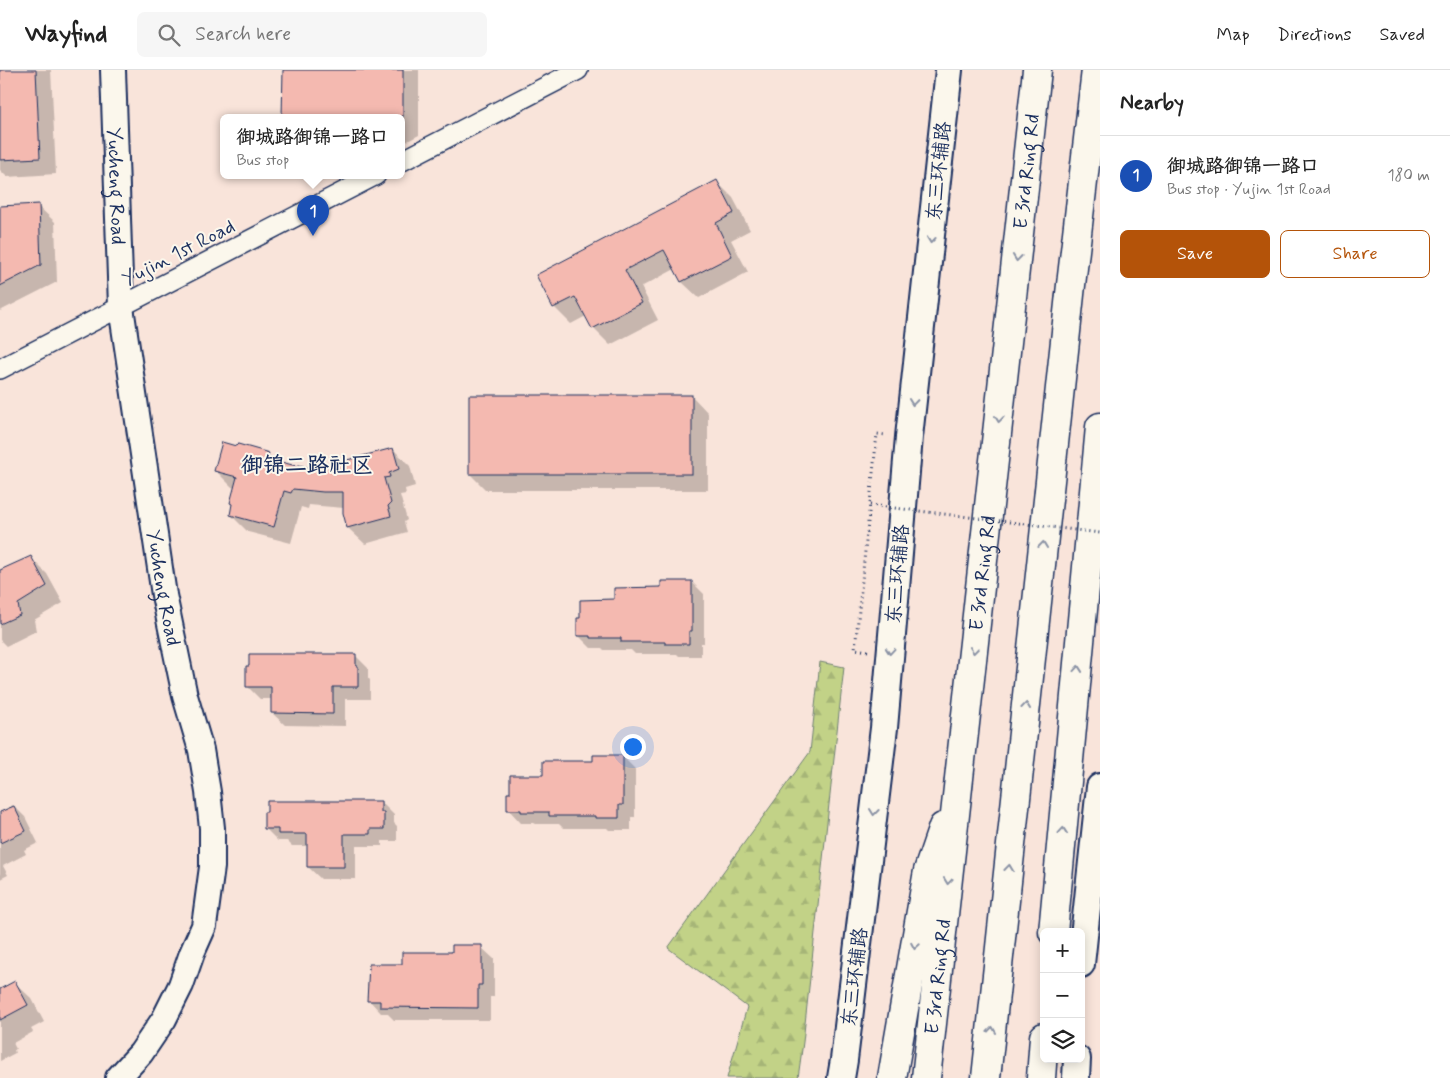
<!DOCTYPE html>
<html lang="en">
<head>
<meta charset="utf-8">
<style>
  body { margin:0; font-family:Mynerve,"LXGW WenKai TC",sans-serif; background:#f6f6f6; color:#222 }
  .controls { position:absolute; right:15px; bottom:15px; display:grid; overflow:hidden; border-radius:8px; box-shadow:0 2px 12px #0003 }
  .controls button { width:45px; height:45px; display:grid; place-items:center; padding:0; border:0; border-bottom:1px solid #e0e0e0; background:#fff; color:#222; font:25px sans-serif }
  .you { position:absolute; left:632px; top:676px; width:18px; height:18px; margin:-12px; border:4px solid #fff; border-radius:50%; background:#1a73e8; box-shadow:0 0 0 8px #1a73e833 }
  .badge { display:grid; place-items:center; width:32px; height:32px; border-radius:50%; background:#b45309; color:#fff; font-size:16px; font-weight:700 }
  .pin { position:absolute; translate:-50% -41px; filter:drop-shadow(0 1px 2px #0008) }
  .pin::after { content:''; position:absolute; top:26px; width:18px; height:15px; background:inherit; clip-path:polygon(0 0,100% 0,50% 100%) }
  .popup { position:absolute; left:220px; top:44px; width:185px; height:65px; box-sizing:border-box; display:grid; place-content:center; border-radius:8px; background:#fff; filter:drop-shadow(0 1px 4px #0005); font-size:16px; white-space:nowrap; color:#767676 }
  .popup b { font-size:19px; color:#222 }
  .popup::after { content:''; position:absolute; left:50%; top:100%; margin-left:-10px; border:10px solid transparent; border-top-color:#fff }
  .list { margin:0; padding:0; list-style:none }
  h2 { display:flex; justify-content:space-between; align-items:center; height:65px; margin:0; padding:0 20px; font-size:21px }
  h2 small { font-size:16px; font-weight:400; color:#767676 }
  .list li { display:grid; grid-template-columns:32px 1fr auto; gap:15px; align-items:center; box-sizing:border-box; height:80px; padding:0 20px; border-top:1px solid #e0e0e0 }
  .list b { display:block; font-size:19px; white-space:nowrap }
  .list p { margin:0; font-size:16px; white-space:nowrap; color:#767676 }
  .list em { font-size:16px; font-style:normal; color:#767676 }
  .actions { display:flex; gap:10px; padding:15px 20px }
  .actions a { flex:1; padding:11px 0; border:1px solid #b45309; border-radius:8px; text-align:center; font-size:18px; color:#b45309 }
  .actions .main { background:#b45309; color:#fff }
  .icon { flex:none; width:28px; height:28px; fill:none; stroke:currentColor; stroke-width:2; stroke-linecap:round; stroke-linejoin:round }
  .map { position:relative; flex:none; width:1100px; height:1008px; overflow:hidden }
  header { display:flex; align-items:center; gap:30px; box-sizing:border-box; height:70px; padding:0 25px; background:#fff; border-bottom:1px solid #e0e0e0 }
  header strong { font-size:24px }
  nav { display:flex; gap:28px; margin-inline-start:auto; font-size:18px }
  .search { width:350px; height:45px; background:#f6f6f6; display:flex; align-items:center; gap:12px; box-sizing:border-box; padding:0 18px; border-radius:8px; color:#767676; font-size:19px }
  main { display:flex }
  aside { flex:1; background:#fff }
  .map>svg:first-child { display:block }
</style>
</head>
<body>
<header>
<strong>Wayfind</strong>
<div class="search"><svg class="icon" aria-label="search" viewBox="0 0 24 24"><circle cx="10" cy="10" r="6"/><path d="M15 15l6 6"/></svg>Search here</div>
<nav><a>Map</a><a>Directions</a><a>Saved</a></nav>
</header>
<main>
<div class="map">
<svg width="1100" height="1008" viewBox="0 0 1100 1008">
  <defs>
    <pattern id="forest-firs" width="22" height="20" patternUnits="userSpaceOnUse" patternTransform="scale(1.25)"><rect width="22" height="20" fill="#c2d287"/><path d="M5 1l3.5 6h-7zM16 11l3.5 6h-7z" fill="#a6b577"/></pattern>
  </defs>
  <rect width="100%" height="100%" fill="#f9e4da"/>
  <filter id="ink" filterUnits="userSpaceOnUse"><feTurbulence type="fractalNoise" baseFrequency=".02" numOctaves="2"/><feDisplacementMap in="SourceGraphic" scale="10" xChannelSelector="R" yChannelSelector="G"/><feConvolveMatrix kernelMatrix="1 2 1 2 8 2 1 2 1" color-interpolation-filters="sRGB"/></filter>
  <g filter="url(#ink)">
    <polygon fill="url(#forest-firs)" stroke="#6e8072" points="820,592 844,597 803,972 798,1008 727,1008 747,937 668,878 810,682"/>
    <g fill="#0003">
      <polygon points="0,0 51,0 56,104 7,107 0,100"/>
      <polygon points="284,0 419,0 419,65 402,74 402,47 284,47"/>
      <polygon points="299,105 341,105 339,106"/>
      <polygon points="716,111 733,128 750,160 731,170 748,202 699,228 682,212 675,199 641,217 658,250 610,275 593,258 586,246 571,254 554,237"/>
      <polygon points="38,136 55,152 57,212 0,241 0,137"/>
      <polygon points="692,326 708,343 708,420 486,420 470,404"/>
      <polygon points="393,379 410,396 415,416 405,419 406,424 400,425 407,450 404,452 407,462 365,474 348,458 344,438 309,435 308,439 301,437 291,473 248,462 231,445 235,418 232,417 215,400 268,384 275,392 296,397 310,399 324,397"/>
      <polygon points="31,488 47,504 63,533 34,550 36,561 6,576 0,570 0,502"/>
      <polygon points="692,512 704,524 704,573 701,573 701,586 679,586 677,584 635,584 631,580 604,580 602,578 591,578 579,566 615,530"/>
      <polygon points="355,585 368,598 368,608 370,610 370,629 345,629 345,656 285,655 272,643 272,629 260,629 247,616"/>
      <polygon points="622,686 635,699 635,747 631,747 631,760 609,760 607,758 563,758 559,754 535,754 533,753 521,753 509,740 544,706"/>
      <polygon points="381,732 394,745 394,753 397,756 397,771 382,771 382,776 356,776 356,809 321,809 308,797 308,776 292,776 287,771 278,771 266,759"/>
      <polygon points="13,735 25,747 38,773 24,780 26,784 3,796 8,805 0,809 0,742"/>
      <polygon points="481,877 494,889 494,927 490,927 490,950 394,950 387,943 381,943 369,930 404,895"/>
      <polygon points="15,913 32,929 44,952 31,959 33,962 13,973 16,979 14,980 15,983 0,991 0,920"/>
    </g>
    <g fill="#f4b9b0" stroke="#1b2f5e">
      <polygon points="0,0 36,0 40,88 0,90"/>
      <polygon points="283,0 403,0 403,47 282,47"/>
      <polygon points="717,110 734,143 716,153 732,186 681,212 664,180 625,200 642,233 592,259 575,227 553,238 536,205"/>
      <polygon points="39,134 41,195 0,216 0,136"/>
      <rect x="469" y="325" width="223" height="79"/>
      <polygon points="222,372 236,376 238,374 259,380 269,383 267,388 296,396 299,395 310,398 321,395 324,396 393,378 399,399 389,403 390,407 384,408 391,433 388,436 391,446 347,458 343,443 343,422 323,422 293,419 291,423 284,421 274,457 230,445 232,434 230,433 237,407 214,401"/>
      <polygon points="31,486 47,516 18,534 20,545 0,554 0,500"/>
      <polygon points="661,511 692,511 692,561 689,561 689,574 665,574 665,572 621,572 621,568 590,568 590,566 577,566 577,548 580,548 580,530 614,529 614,518 661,517"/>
      <polygon points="249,584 356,584 356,596 358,596 358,617 333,617 333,644 271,643 271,617 246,617 246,596 249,596"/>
      <polygon points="593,685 623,685 623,735 619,735 619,748 595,748 595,746 549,746 549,742 521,742 521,740 507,740 507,723 510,723 510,705 543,705 543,691 593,691"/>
      <polygon points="267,731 381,731 381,742 384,742 384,759 370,759 370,764 344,764 344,797 307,797 307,764 278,764 278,759 264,759 264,742 267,742"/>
      <polygon points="14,736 26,761 0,773 0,742"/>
      <polygon points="452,875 482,875 482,915 478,915 478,938 380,937 380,931 367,931 369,894 402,894 402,882 452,882"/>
      <polygon points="15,911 28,935 0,950 0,919"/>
    </g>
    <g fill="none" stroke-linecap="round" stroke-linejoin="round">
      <defs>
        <g id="minor">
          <polyline points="402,91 578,0"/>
          <polyline points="0,299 376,105"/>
        </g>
        <g id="tertiary">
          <path id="s1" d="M113 0 121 237 164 525 185 626 201 680 208 722 212 758V797L204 856 192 883 181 915 164 949 141 983 118 1008"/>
        </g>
        <g id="secondary">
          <polyline points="1081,894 1100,717"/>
          <polyline points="841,1008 844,990 884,658 909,367 949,0"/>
          <polyline points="1076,1008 1077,989"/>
        </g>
        <g id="trunk">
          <polyline points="1053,862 1100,357"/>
          <polyline points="892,1008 928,801 943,757"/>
          <path id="s2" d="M926 1008 1037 0"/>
          <polyline points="986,1008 1071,215 1096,0"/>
          <polyline points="1041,1008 1044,967"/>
        </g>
      </defs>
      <use href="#minor" stroke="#1b2f5e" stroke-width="22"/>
      <use href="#tertiary" stroke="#1b2f5e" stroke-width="28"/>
      <use href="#secondary" stroke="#1b2f5e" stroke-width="30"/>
      <use href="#trunk" stroke="#1b2f5e" stroke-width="31"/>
      <polyline stroke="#1b2f5e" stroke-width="3" stroke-dasharray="1 4" stroke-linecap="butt" points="868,581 855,579 877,364 886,365"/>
      <use href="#minor" stroke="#fbf7ec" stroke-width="19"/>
      <use href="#tertiary" stroke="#fbf7ec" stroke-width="24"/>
      <use href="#secondary" stroke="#fbf7ec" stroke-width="26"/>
      <use href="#trunk" stroke="#fbf7ec" stroke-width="28"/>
      <polyline stroke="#1b2f5e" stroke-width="3" stroke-dasharray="1 4" stroke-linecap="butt" points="870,435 1100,463"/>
    </g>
    <defs><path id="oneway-chevron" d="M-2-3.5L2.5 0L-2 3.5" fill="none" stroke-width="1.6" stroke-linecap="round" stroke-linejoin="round" transform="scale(1.25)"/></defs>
    <g stroke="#8b93a5">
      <use href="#oneway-chevron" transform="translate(931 170) rotate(96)"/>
      <use href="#oneway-chevron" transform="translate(1017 188) rotate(96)"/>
      <use href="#oneway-chevron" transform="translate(913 332) rotate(96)"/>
      <use href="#oneway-chevron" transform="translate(999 349) rotate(96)"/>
      <use href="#oneway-chevron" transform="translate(1043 475) rotate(-84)"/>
      <use href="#oneway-chevron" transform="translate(974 580) rotate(96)"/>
      <use href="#oneway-chevron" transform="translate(890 581) rotate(95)"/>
      <use href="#oneway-chevron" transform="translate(1078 599) rotate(-85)"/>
      <use href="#oneway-chevron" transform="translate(1026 636) rotate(-84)"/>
      <use href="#oneway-chevron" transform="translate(874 742) rotate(97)"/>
      <use href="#oneway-chevron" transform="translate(1063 761) rotate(-85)"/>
      <use href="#oneway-chevron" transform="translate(1009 798) rotate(-84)"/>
      <use href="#oneway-chevron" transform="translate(948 811) rotate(96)"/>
      <use href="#oneway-chevron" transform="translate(915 876) rotate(100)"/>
      <use href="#oneway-chevron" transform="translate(992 960) rotate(-84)"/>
    </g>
  </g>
  <g text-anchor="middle" stroke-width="4" stroke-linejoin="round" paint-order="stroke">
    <g font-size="20" fill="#1b2f5e" stroke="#fbf7ec">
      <text transform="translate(938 101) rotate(-84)" y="7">东三环辅路</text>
      <text dy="7" stroke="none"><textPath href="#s2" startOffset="912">E 3rd Ring Rd</textPath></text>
      <text dy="7" stroke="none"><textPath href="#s1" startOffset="116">Yucheng Road</textPath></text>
      <text transform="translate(178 182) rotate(-27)" y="7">Yujin 1st Road</text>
      <text transform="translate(897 504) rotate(-85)" y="7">东三环辅路</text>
      <text dy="7" stroke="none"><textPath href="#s2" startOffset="508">E 3rd Ring Rd</textPath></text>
      <text dy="7" stroke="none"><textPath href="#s1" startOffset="521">Yucheng Road</textPath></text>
      <text transform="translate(854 907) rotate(-83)" y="7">东三环辅路</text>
      <text dy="7" stroke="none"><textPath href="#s2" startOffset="102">E 3rd Ring Rd</textPath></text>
    </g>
    <g font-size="22" font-weight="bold" fill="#1b2f5e" stroke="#fbf7ec">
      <text x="307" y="402">御锦二路社区</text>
    </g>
  </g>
</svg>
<div class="controls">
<button>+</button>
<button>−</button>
<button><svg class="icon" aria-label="layers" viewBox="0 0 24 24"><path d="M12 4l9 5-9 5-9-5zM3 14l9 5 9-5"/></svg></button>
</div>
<div class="you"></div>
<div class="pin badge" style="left:313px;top:166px;background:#1a4fb4">1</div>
<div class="popup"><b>御城路御锦一路口</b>Bus stop</div>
</div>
<aside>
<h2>Nearby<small></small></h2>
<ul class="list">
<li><span class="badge" style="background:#1a4fb4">1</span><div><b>御城路御锦一路口</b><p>Bus stop · Yujin 1st Road</p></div><em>180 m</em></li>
</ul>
<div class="actions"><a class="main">Save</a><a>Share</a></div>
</aside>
</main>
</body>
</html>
